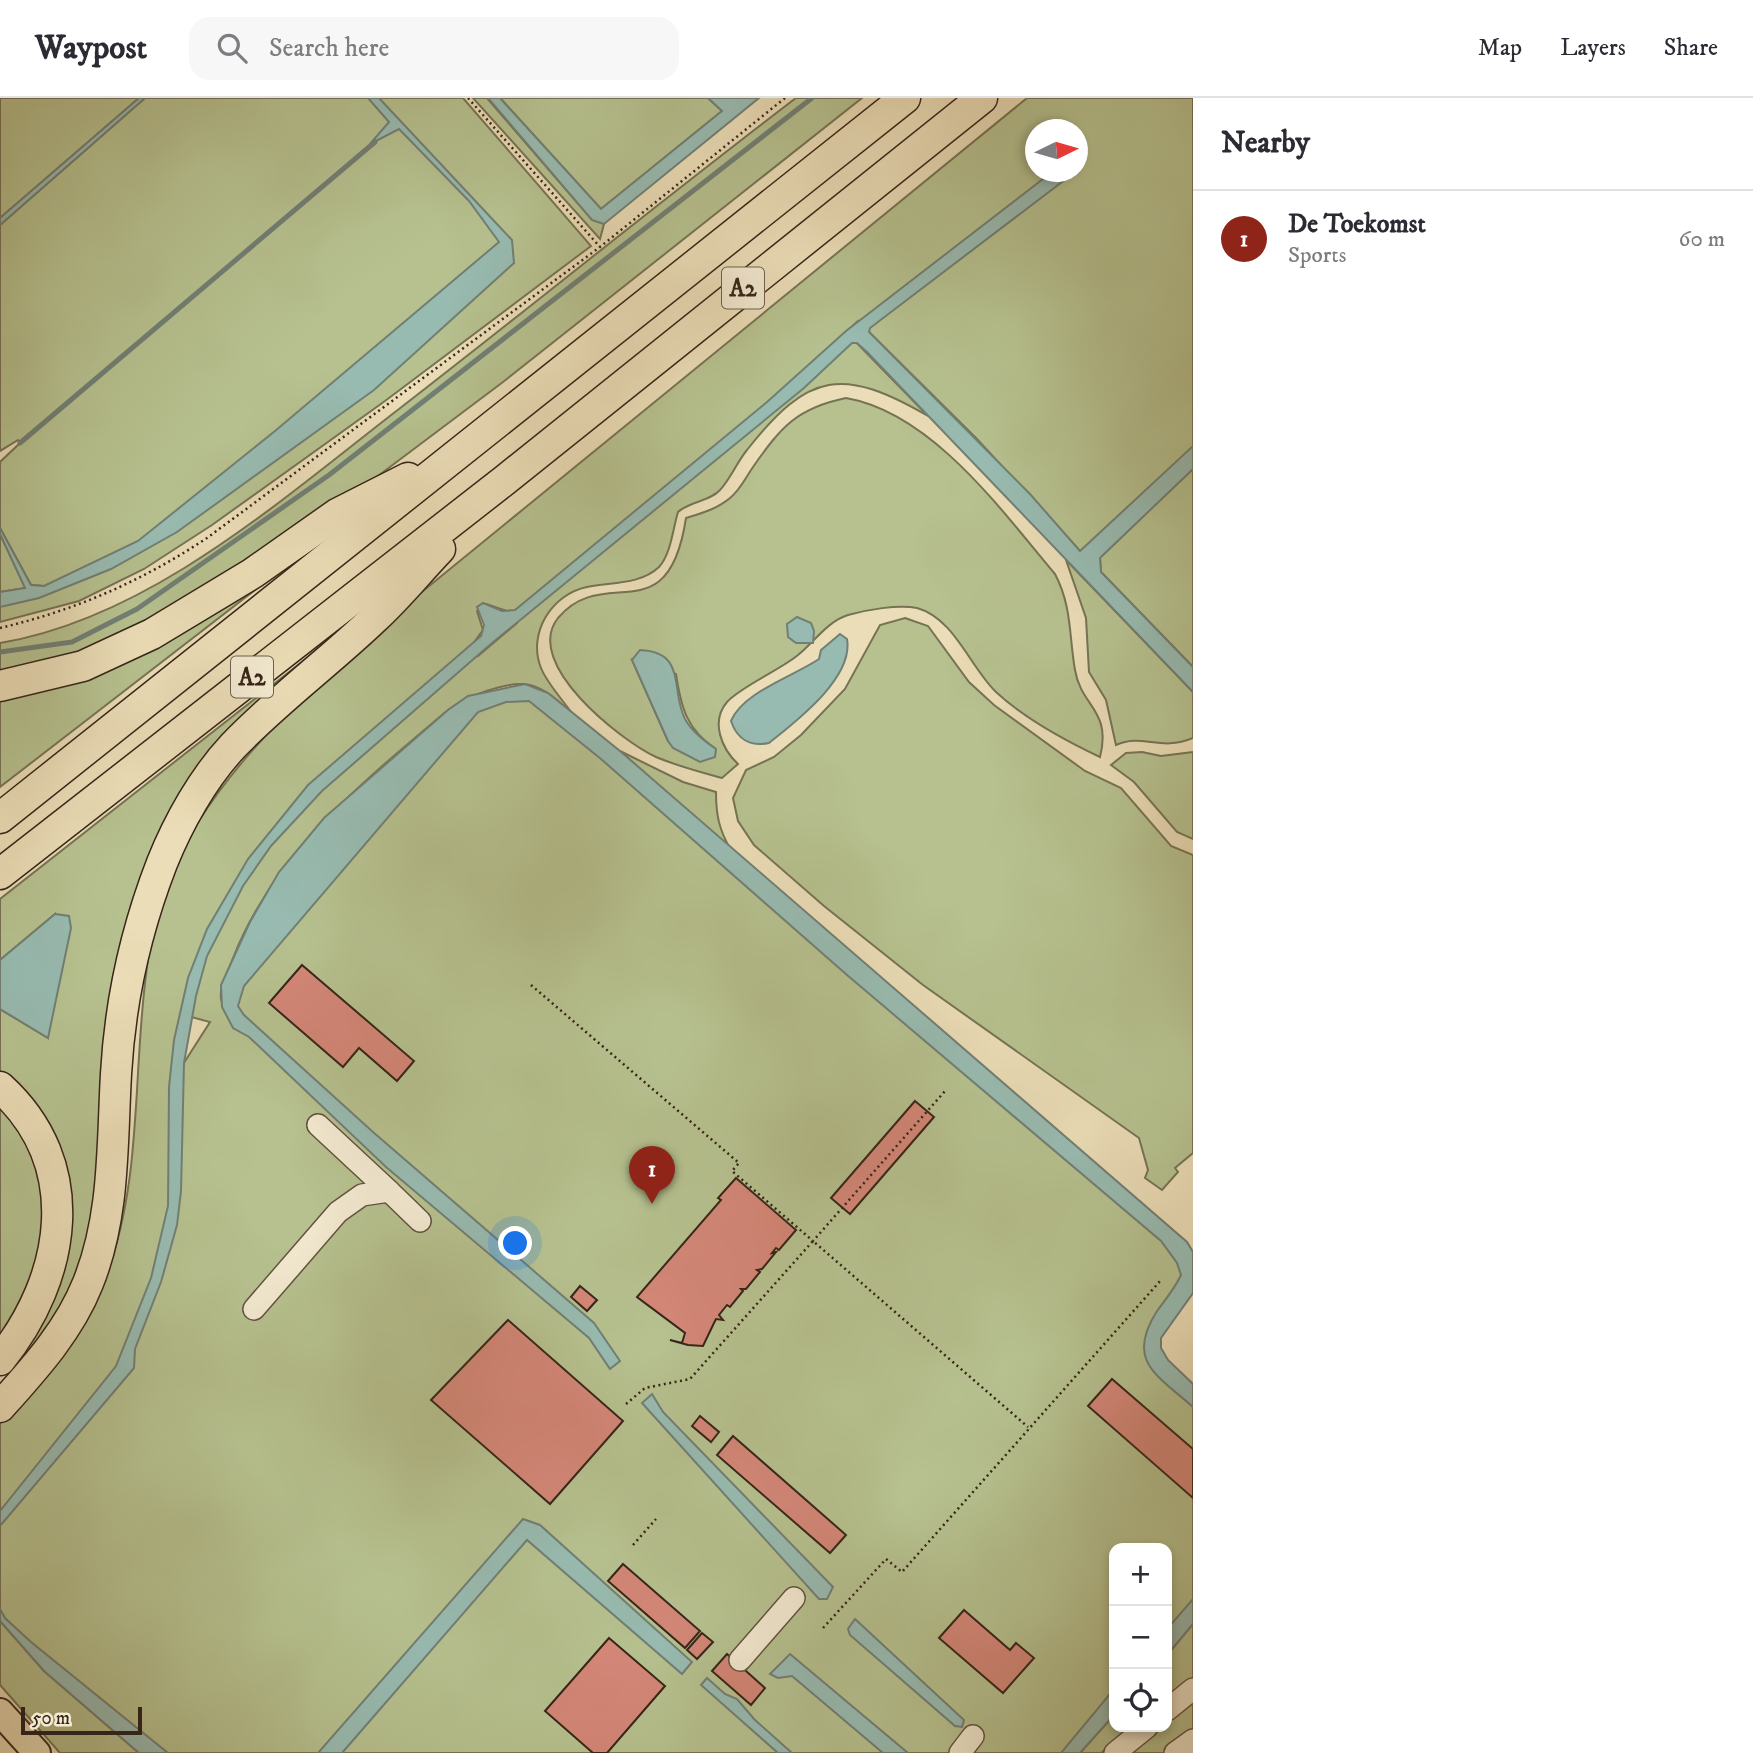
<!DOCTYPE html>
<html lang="en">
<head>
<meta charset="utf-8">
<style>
  body { margin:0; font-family:"IM FELL DW Pica",serif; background:#f7f7f7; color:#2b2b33 }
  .controls { position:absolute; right:21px; bottom:21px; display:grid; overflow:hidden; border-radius:14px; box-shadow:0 4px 10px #0003 }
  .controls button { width:63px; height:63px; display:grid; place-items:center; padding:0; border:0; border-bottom:2px solid #e1e1e2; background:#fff; color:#2b2b33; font:35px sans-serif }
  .compass { position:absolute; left:1025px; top:21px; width:63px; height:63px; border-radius:50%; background:#fff; box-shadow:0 4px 10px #0003; rotate:85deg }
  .scale { position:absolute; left:21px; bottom:18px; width:121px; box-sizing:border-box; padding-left:7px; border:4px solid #362518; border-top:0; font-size:19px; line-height:24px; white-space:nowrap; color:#362518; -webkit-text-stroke:5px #f2e9d0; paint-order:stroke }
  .you { position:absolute; left:516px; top:1146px; width:24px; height:24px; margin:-18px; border:5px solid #fff; border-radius:50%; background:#1a73e8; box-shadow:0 0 0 10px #1a73e833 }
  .badge { display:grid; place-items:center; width:46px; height:46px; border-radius:50%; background:#8f2418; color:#fff; font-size:23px; font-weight:700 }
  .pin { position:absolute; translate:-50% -58px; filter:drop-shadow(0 2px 4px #0008) }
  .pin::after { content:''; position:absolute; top:37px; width:24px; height:21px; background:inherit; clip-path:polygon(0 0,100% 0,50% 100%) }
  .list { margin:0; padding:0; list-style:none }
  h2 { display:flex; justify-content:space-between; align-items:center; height:91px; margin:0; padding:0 28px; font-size:30px }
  h2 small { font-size:23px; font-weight:400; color:#7c7c81 }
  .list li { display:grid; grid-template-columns:46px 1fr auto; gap:21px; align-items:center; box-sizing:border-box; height:98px; padding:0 28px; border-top:2px solid #e1e1e2 }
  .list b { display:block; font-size:26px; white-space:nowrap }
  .list p { margin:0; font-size:23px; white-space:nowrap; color:#7c7c81 }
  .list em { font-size:23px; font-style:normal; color:#7c7c81 }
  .icon { flex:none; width:38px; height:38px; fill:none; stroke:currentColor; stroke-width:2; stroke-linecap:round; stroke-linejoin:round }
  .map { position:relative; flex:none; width:1193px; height:1655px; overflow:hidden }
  header { display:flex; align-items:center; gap:42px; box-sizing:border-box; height:98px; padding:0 35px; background:#fff; border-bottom:2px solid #e1e1e2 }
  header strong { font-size:33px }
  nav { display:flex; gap:38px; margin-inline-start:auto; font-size:24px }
  .search { width:490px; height:63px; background:#f7f7f7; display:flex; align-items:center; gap:18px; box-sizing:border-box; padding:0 24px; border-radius:21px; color:#7c7c81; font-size:26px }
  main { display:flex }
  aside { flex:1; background:#fff }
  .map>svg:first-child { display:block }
</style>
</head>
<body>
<header>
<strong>Waypost</strong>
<div class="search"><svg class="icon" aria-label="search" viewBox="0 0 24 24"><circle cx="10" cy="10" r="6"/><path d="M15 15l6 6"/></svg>Search here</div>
<nav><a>Map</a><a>Layers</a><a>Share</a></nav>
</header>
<main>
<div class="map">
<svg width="1193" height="1655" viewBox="0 0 1193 1655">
  <rect width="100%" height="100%" fill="#ebddb7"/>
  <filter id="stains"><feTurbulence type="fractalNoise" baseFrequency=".00286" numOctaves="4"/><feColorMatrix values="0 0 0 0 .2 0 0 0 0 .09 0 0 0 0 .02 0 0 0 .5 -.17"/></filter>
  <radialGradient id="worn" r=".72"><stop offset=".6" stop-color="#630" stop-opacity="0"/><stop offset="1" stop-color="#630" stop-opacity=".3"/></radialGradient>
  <g fill="#b6c18f" stroke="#767354" stroke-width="2" fill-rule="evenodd">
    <polygon points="0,0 139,0 0,120"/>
    <polygon points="145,0 463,0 591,148 385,303 212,427 144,471 79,503 0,524 0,504 44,488 31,487 0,430 0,364 20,345 18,342 0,353 0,127"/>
    <polygon points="473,0 487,0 592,122 604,126 600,141"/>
    <polygon points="500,0 708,0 722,13 601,111"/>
    <path d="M796 0H862L503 284 350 399 127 549 0 580V545C150 520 282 401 399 311 532 208 662 102 796 0Z"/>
    <path d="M1027 0H1193V569L1101 474 1100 460 1080 453 977 341 858 223 846 234 928 318C843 269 809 273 747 352 737 364 731 380 720 392 709 404 690 403 678 414 673 430 671 456 659 469 640 487 611 484 587 489 552 496 527 535 541 570 547 585 562 601 571 614 559 604 546 591 530 587 507 582 466 599 448 612 363 684 275 753 233 860 228 874 217 891 222 905L235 886 468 610C498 590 509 587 544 598L1163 1133C1169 1141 1178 1149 1183 1159 1193 1192 1155 1220 1145 1249L1154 1267 1193 1302V1508L1167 1538V1450H1114V1598L1065 1655H151L22 1542 0 1514V1325C40 1280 86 1233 107 1175 142 1082 133 975 146 877 150 844 154 811 168 780 209 687 281 620 352 551ZM1036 32H1078V74H1036ZM486 506 510 514 517 525 478 558 472 547 483 532 477 513ZM184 917 210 924 180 971 176 1079 172 1101 179 953Z"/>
    <path d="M846 300C932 315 1001 412 1055 476 1072 508 1069 538 1075 572 1081 609 1112 612 1100 659 1066 643 1023 619 996 594 970 569 954 520 917 510 898 506 866 512 848 517 828 523 814 544 798 557 780 572 740 589 727 604 710 624 722 651 738 666L722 680C700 674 677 668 656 659 620 642 522 565 558 520 605 464 668 538 686 420 702 415 717 411 730 400 740 392 746 379 753 369 781 329 797 310 846 300ZM632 562 676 576C681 610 687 632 716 651L668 643Z"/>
    <polygon points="0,436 2,440 26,490 0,494"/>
    <polygon points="325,438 0,689 0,597"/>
    <path d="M1066 462 1193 594V640C1160 654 1143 635 1116 647L1106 602 1089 574 1086 520Z"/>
    <polygon points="905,520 928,528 969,584 994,607 1085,673 1121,690 1171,748 1193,757 1193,1055 1175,1070 1178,1074 1162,1092 1145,1080 1148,1072 1139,1040 923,887 824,808 754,747 738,723 733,700 746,672 774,659 801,637 845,591 880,527"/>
    <polygon points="354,523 148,770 101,1117 72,1202 13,1279 65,1086 0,983 0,911 48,940 55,816 0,862 0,801"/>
    <path d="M620 653 683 684 716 694C716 717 719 732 731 752Z"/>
    <polygon points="1142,654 1161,658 1193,654 1193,741 1177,734 1134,684 1111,667 1126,655"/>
    <path d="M0 1006C69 1081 52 1159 0 1238Z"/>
    <polygon points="0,1523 44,1573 139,1655 60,1655 0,1587"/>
    <polygon points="1193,1526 1193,1580 1167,1602 1167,1557"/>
    <polygon points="1193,1603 1193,1635 1166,1655 1130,1655 1162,1629 1167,1629 1167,1625"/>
    <polygon points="1114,1617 1114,1629 1133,1629 1101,1655 1080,1655"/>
  </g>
  <g fill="#98bbb1" stroke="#717f74" stroke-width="2">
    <polygon points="139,0 145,0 0,127 0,120"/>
    <polygon points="368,0 379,0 496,125 512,142 514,165 374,292 177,434 111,471 39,500 0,509 0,494 25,490 0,436 0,430 31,487 44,488 138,443 275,333 499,144 469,103 399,31 370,46 389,24"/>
    <polygon points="488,0 500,0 601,111 722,13 708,0 759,0 604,126 592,122"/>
    <polygon points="1052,74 1075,74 870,230 869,234 1030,396 1080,453 1193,348 1193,371 1100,460 1101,474 1193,569 1193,594 867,254 857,245 852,245 804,290 492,545 322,693 271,748 243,788 207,858 196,898 184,965 181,1093 177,1127 161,1184 135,1251 134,1270 0,1428 0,1413 116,1268 151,1180 168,1108 169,989 174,942 188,880 207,831 248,761 308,687 481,538 484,527 477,509 483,505 502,513 515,512 767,304 846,233"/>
    <polygon points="797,519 811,525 814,533 813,545 796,545 788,539 787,526"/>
    <path d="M840 536 847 541C854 580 795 624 769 645 750 649 737 641 731 623 743 594 794 578 819 561L821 552Z"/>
    <path d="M640 552C687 554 670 591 685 621 692 634 704 643 716 651L715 659 700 664 673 650 668 643 632 562Z"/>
    <path d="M525 586 548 595 620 653 1187 1144 1193 1154V1195L1161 1240V1250L1168 1262 1193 1286V1309C1157 1277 1125 1263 1157 1213 1166 1201 1175 1190 1181 1177L1177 1165 1161 1143 847 877 601 661 529 603 506 604 478 614 244 888 238 908 244 917 373 1034 594 1225 620 1263 610 1271 589 1240 386 1069 249 939 233 930 222 909 221 887 250 824 279 774 324 720 448 612 468 598Z"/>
    <polygon points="55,816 69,818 71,830 48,940 0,911 0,862"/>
    <polygon points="652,1296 663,1314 833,1489 827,1501 819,1501 642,1305"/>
    <polygon points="523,1421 540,1427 692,1564 682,1576 527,1442 342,1655 318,1655"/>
    <polygon points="1193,1501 1193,1526 1167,1557 1167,1531"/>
    <polygon points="0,1511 5,1520 31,1544 168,1655 139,1655 44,1573 0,1523"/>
    <polygon points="855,1521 964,1622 962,1629 955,1628 850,1537 848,1531"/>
    <polygon points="790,1556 908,1655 883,1655 792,1578 778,1580 770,1576"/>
    <polygon points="707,1580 725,1596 737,1601 755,1622 792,1655 778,1655 701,1587"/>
    <polygon points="1114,1591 1114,1617 1080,1655 1061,1655"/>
  </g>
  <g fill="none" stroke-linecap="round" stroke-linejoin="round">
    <g stroke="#717f74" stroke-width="5">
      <polyline points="20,345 375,44"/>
      <polyline points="0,554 72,544 137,511 329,377 812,0"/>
    </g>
  </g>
  <g fill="#d48778" stroke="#362518" stroke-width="2">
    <polygon points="302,867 414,963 397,983 359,950 343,969 269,905"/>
    <polygon points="915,1003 934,1019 850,1116 831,1100"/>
    <polygon points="736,1080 796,1132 779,1152 776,1150 772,1155 776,1154 762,1171 757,1172 760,1174 746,1191 741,1191 743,1193 730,1209 727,1207 719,1217 723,1222 716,1221 714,1225 703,1248 688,1247 670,1242 682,1245 685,1235 637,1199 721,1102 718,1100"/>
    <polygon points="580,1188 597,1202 587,1213 571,1199"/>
    <polygon points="508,1222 623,1323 550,1406 431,1302"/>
    <polygon points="1112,1281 1193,1351 1193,1400 1088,1308"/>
    <polygon points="700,1318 719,1334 711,1344 692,1328"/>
    <polygon points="733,1338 846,1437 830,1455 717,1357"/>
    <polygon points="623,1466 700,1533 685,1550 608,1483"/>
    <polygon points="964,1512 1010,1552 1016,1545 1034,1560 1003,1595 939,1540"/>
    <polygon points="702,1535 713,1544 697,1561 687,1552"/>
    <polygon points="609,1540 665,1588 607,1655 593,1655 545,1613"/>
    <polygon points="727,1556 765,1590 751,1607 712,1573"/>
  </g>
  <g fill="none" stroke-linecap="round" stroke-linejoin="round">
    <defs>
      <g id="minor">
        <polyline points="389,1093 420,1123"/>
        <polyline points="254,1211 338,1114 362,1097 389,1093 318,1027"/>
        <polyline points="740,1562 794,1500"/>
        <polyline points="1167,1612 1193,1591"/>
        <polyline points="960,1655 973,1638"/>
        <polyline points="1115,1655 1147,1629"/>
        <polyline points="1175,1655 1193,1642"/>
      </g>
      <polyline id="major" points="0,1614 37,1655"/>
      <g id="highway">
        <polyline points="0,588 83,568 152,536 253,475 337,416 408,380"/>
        <polyline points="0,720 905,0"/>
        <polyline points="0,776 505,382 982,0"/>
        <path d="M0 989C85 1066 67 1179 0 1262"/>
        <path d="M0 1309C34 1271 69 1233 88 1185 115 1118 112 1047 116 976 120 905 136 832 162 765 178 725 203 680 233 648 277 602 329 564 375 520 398 499 418 474 440 451"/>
      </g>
    </defs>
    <use href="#minor" stroke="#635340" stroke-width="24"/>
    <use href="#major" stroke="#362518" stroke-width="30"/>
    <use href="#highway" stroke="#362518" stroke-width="33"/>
    <g stroke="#362518" stroke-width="2.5" stroke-dasharray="2 3.5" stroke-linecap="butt">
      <polyline points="468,0 600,149"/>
      <path d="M0 530C76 512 142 483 207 440L600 149 785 0"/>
      <polyline points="531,887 739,1065 732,1073 813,1143 945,993"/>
      <polyline points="626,1306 645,1290 690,1281 813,1143 1028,1329"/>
      <polyline points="633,1447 656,1421"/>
      <polyline points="823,1530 886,1461 902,1474 1161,1182"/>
    </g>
    <use href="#minor" stroke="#f2e9d0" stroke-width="21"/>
    <use href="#major" stroke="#ebddb7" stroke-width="26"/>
    <use href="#highway" stroke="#ebddb7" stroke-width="30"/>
  </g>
  <g text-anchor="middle" stroke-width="5" stroke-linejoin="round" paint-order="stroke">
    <g fill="#f2e9d0" stroke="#6e604f" stroke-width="2">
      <rect x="722" y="169.5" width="42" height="41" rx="5"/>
      <rect x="231" y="558.5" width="42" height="41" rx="5"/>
    </g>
    <g font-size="24" font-weight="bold" fill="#362518">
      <text x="743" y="198">A2</text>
      <text x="252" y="587">A2</text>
    </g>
  </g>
  <rect width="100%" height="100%" filter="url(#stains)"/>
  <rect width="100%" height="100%" fill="url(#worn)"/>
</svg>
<div class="controls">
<button>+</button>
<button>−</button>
<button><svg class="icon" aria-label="locate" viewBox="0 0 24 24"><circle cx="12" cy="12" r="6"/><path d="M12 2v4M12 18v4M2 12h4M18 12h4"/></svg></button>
</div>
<svg class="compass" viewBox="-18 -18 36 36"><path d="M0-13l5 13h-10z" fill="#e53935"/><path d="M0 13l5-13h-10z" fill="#7c7c81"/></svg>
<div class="scale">50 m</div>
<div class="you"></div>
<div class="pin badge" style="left:652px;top:1106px">1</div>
</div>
<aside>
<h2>Nearby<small></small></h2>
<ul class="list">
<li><span class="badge">1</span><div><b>De Toekomst</b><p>Sports</p></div><em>60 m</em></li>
</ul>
</aside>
</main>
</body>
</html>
